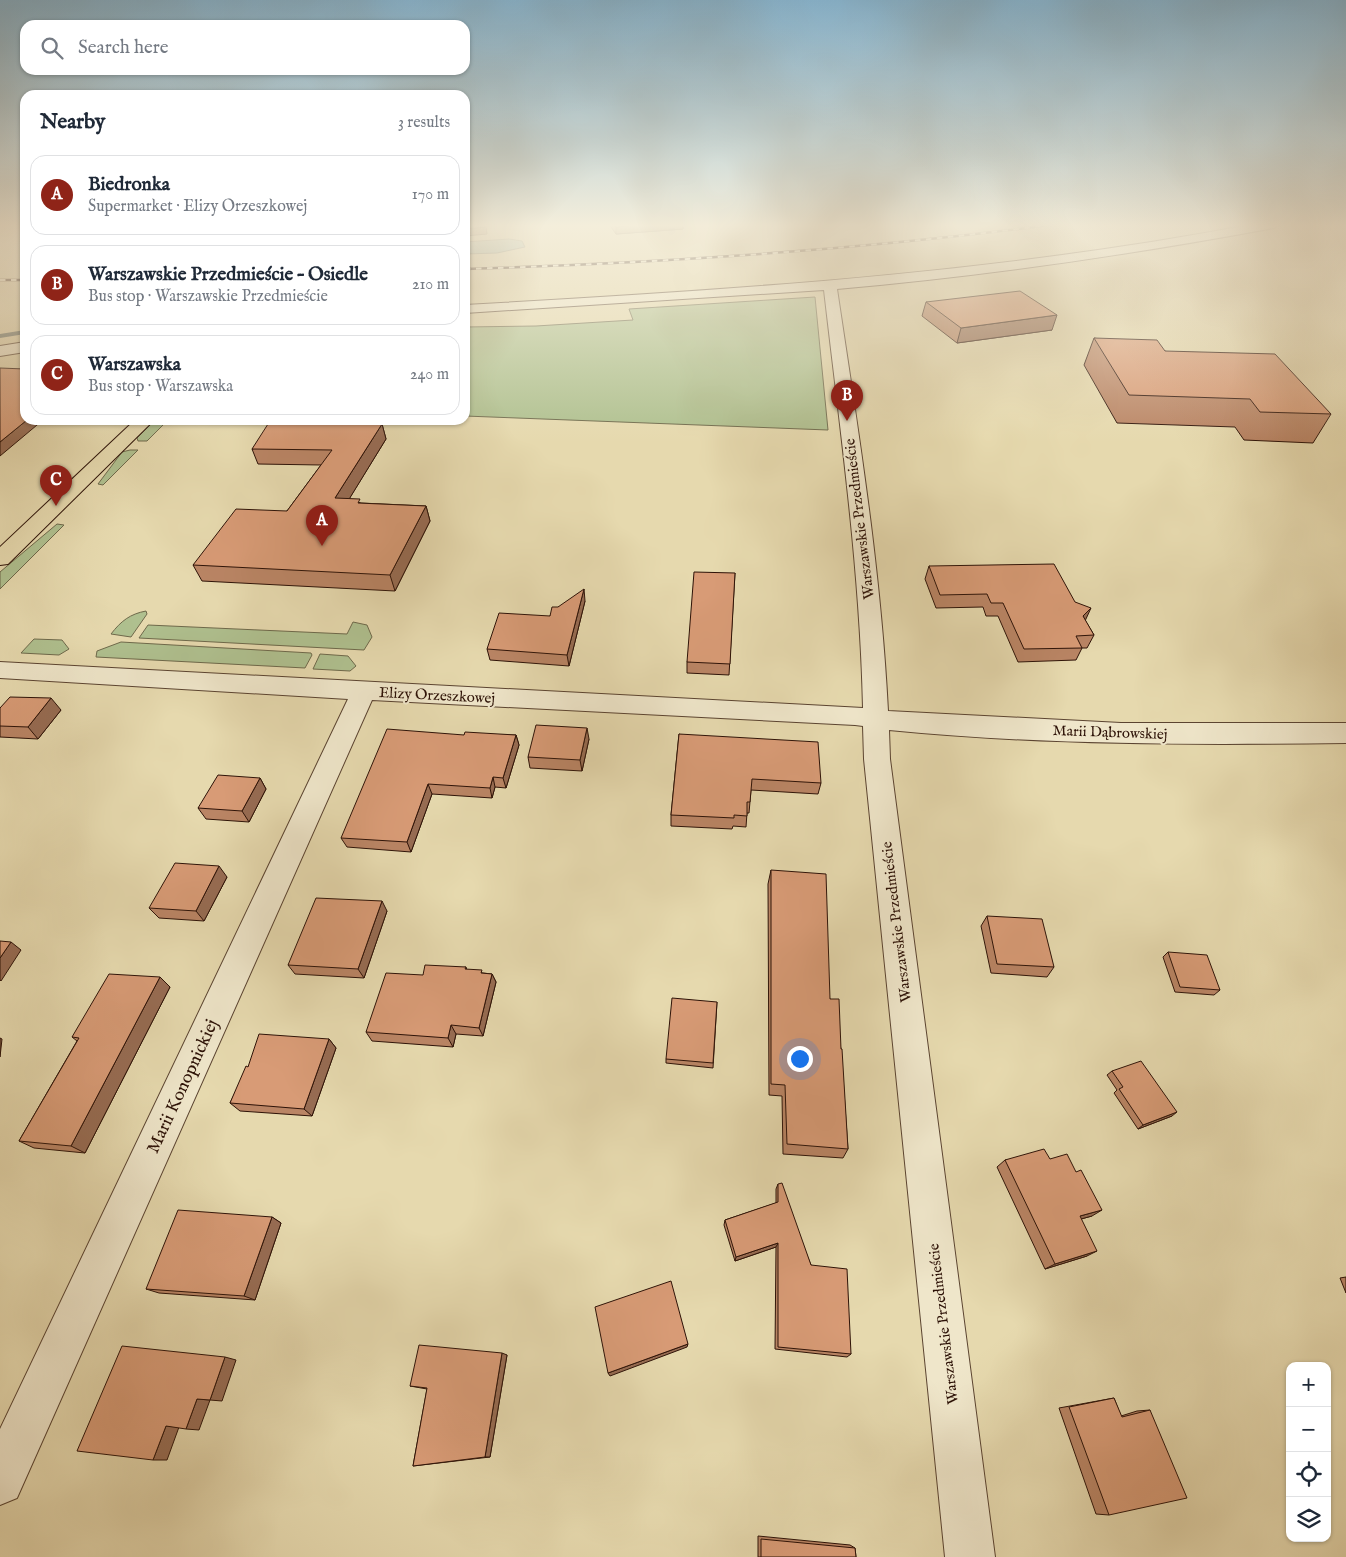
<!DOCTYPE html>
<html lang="en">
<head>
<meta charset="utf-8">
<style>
  body { margin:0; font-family:"IM FELL English",serif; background:#f6f6f7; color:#1f2937 }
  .controls { position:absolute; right:15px; bottom:15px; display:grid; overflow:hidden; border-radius:10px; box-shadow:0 1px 4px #0004 }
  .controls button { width:45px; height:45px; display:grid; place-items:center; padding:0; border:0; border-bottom:1px solid #e0e1e3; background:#fff; color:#1f2937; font:25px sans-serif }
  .you { position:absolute; left:799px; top:1058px; width:18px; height:18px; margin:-12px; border:4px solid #fff; border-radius:50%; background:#1a73e8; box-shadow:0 0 0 8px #1a73e833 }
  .badge { display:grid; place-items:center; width:32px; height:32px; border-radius:50%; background:#8f2418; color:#fff; font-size:16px; font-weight:700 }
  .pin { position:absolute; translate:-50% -41px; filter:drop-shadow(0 1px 2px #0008) }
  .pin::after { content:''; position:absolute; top:26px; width:18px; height:15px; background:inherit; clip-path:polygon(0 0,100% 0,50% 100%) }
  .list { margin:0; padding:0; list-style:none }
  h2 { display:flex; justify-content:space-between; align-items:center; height:65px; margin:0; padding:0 20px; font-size:21px }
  h2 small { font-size:16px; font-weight:400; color:#747a83 }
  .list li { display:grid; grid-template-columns:32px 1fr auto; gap:15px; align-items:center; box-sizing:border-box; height:80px; margin:0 10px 10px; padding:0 10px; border:1px solid #e0e1e3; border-radius:15px }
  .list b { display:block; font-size:19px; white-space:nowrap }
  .list p { margin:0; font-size:16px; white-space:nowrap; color:#747a83 }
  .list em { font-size:16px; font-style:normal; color:#747a83 }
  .icon { flex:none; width:28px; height:28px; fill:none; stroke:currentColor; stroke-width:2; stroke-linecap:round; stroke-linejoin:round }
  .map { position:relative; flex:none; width:1346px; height:1557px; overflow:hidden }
  .search { position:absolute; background:#fff; box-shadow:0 1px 4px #0004; left:20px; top:20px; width:450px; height:55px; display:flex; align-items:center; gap:12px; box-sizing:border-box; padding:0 18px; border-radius:15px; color:#747a83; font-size:19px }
  .panel { position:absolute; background:#fff; box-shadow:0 1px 4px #0004; left:20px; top:90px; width:450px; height:335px; border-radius:15px }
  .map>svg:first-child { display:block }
</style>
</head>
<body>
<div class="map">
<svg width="1346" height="1557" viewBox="0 0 1346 1557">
  <rect width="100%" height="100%" fill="#e6d9ae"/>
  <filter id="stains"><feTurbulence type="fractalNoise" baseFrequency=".004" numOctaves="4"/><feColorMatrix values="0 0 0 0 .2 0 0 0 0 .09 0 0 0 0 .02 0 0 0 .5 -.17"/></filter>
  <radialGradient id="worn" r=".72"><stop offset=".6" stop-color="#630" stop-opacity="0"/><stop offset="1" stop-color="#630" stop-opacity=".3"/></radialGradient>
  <g fill="#afc08f" stroke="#6e694b">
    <polygon points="815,297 828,430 465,416 465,327 536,326 633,320 629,309"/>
    <polygon points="155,420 168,420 147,441 138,441 137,438"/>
    <polygon points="130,450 138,450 103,485 98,484 122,452"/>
    <polygon points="57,524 64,525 0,589 0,572"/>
    <path d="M146 611 147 614 131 637 111 634C121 621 130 614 146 611Z"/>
    <polygon points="353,622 367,625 372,637 364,650 139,638 148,625 347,634"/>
    <polygon points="34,639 62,640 69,649 59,655 21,653"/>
    <polygon points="121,642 311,653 312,655 305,668 96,657 97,651"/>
    <polygon points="320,654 348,656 356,666 350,671 313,669"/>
  </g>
  <polygon fill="#97b9b0" stroke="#6d766c" points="509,239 522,241 525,247 497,253 465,254 465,242"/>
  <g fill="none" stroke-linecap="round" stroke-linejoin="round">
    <polygon fill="#6d766c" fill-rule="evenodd" points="25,330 25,334 0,338 0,334"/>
    <defs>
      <g id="minor">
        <path d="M1254 224H1280L1274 228C1129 255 984 276 837 289 858 429 881 570 888 711L1121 723H1346V743C1194 745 1041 745 889 730L890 759 995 1557H945L864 759 863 726 855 725 372 700 17 1498 0 1505V1429L348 699 0 678V662L863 708C860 568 840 429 824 290L465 313V305C730 290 993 274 1254 224Z"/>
        <polygon points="25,342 25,352 0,356 0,346"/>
      </g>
      <polygon id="major" points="135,420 154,420 8,564 0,565 0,547"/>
    </defs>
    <use href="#minor" stroke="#5b4431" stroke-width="2"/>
    <use href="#major" stroke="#2d1207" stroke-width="2"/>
    <use href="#minor" fill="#efe6ca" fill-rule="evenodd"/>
    <use href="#major" fill="#e6d9ae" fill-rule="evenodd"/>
    <defs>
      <g id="rail">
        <path d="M465 269C663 263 860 250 1057 224"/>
        <polyline points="0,280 25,280"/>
      </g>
    </defs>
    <use href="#rail" stroke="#2d1207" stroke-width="2.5"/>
    <use href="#rail" stroke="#efe6ca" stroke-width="2" stroke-dasharray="5.5" stroke-linecap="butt"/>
  </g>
  <g fill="#ba8565" stroke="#2d1207">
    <polygon points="609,224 683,224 683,229 616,234"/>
    <polygon points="926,302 1052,330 957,343 922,316"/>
    <polygon points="1094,338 1165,351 1331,414 1313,443 1244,440 1235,427 1117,423 1084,365"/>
    <polygon points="382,424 386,439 349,499 361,503 426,506 430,521 395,591 202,581 193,565 287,511 321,465 258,464 252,449"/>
    <polygon points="929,566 1085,620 1094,635 1087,648 1082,648 1076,660 1018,662 998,616 986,616 983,607 936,608 925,579"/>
    <polygon points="735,573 729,675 687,673 687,662"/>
    <polygon points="585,601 569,666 490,660 487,649 550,616 558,607"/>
    <polygon points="0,708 61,710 38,739 0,737"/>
    <polygon points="679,734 821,783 818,794 751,790 749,813 747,813 746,827 733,826 732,829 671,826 671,815"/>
    <polygon points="464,735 516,735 519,745 506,788 495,787 492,798 432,794 411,852 347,847 341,838"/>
    <polygon points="589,739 582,771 530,768 528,757"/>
    <polygon points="260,778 266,789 249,822 206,819 198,808"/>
    <polygon points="771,870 830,999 841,1049 848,1149 843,1158 783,1154 782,1096 769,1095 768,884"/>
    <polygon points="227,877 204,921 159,918 149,908"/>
    <polygon points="387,911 364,978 295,974 288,965"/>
    <polygon points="987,916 1054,967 1047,977 991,973 981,926"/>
    <polygon points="1168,952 1220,990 1214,995 1175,992 1163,957"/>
    <polygon points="466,967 467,970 483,973 492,974 496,982 483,1036 456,1034 453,1047 372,1041 366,1032 423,975"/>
    <polygon points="170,987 85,1153 34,1148 19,1141 77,1041 72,1037"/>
    <polygon points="717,1002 713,1068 666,1063 666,1059"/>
    <polygon points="329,1039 336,1048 312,1116 240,1111 230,1103 248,1067"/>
    <polygon points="1112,1071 1172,1116 1138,1129 1114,1093 1117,1090 1107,1075"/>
    <polygon points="1050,1159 1092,1216 1081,1219 1087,1256 1045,1269 997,1167 1005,1160"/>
    <polygon points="778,1184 811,1265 851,1354 847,1357 775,1349 776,1247 735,1261 724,1225 725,1220 776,1203 776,1189"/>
    <polygon points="272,1217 281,1223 255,1300 159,1293 146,1289"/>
    <polygon points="1346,1277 1346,1293 1340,1278"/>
    <polygon points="507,1355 490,1457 413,1466 427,1389 410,1386"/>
    <polygon points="1114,1398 1121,1416 1137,1411 1150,1410 1109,1515 1096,1514 1059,1408"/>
    <polygon points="758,1536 850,1545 855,1548 856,1557 758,1557"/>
  </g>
  <g fill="#976c53" stroke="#2d1207">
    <polygon points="649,224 683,224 683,229 616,234 616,227"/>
    <polygon points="486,227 487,234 465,236 465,229"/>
    <polygon points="1057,315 1052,330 957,343 961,328"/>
    <polygon points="27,420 43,420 0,456 0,442"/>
    <polygon points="382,424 386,439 340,514 335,498"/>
    <polygon points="426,506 430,521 395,591 390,575"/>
    <polygon points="584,589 585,601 569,666 567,655"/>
    <polygon points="1091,608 1085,621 1083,616"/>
    <polygon points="51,698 61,710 38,739 28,727"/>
    <polygon points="587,728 589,739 582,771 580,760"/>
    <polygon points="516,735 519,745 506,788 503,778"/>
    <polygon points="493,777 495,787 492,798 490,788"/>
    <polygon points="260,778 266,789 249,822 242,811"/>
    <polygon points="428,784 432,794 411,852 407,842"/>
    <polygon points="219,866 227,877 204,921 196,911"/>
    <polygon points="382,901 387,911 364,978 358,969"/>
    <polygon points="11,942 21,950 1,981 0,980 0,958"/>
    <polygon points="492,974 496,982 483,1036 479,1028"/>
    <polygon points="160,977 170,987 85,1153 71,1146"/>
    <polygon points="451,1025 456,1034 453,1047 448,1038"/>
    <polygon points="0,1038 2,1039 0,1057"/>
    <polygon points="329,1039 336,1048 312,1116 304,1109"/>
    <polygon points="1177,1112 1172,1116 1138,1129 1143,1125"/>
    <polygon points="1102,1210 1092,1216 1070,1222 1080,1216"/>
    <polygon points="272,1217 281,1223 255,1300 244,1296"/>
    <polygon points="778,1243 776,1247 735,1261 736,1257"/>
    <polygon points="1097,1251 1087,1256 1045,1269 1055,1264"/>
    <polygon points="688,1344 687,1347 610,1376 608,1373"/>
    <polygon points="502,1353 507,1355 490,1457 485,1457"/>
    <polygon points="225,1357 236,1360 222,1401 210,1400"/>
    <polygon points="197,1399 210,1400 199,1430 186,1429"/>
    <polygon points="166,1426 179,1427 167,1460 153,1460"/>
  </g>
  <g fill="#d89b76" stroke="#2d1207">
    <polygon points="465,224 485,224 486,227 465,229"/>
    <polygon points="614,224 649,224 616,227"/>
    <polygon points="1020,291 1057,315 961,328 926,302"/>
    <polygon points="1094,338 1157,340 1165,351 1275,354 1331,414 1260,412 1250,399 1129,395"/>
    <polygon points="0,368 25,369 25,420 27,420 0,442"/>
    <polygon points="268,424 382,424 335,498 360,499 358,503 426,506 390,575 193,565 236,509 287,511 332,450 252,449"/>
    <polygon points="1054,564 1075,602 1091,608 1083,616 1094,635 1076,636 1082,648 1024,649 1003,603 991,603 987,594 940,595 929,566"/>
    <polygon points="694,572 735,573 730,664 687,662"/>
    <polygon points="584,589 567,655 487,649 499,613 550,616 552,607 558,607"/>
    <polygon points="10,697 51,698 28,727 0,726 0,708"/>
    <polygon points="536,725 587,728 580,760 528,757"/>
    <polygon points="387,729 464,735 465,732 516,735 503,778 493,777 490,788 428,784 407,842 341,838"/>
    <polygon points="679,734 818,742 821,783 752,779 750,802 747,802 747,816 734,815 734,818 671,815"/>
    <polygon points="218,775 260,778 242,811 198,808"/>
    <polygon points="175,863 219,866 196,911 149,908"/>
    <polygon points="771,870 826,874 830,999 839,999 841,1049 842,1049 848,1149 787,1144 785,1085 771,1084"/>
    <polygon points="316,898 382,901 358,969 288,965"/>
    <polygon points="987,916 1042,919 1054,967 997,964"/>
    <polygon points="0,941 11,942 0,958"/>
    <polygon points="1168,952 1207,955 1220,990 1180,987"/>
    <polygon points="425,965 466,967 465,969 482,970 481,973 492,974 479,1028 451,1025 448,1038 366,1032 386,973 423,975"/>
    <polygon points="109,974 160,977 71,1146 19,1141 79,1038 72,1037"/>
    <polygon points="672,998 717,1002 713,1063 666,1059"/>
    <polygon points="259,1034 329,1039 304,1109 230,1103 246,1066 248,1067"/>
    <polygon points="1141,1061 1177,1112 1143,1125 1119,1089 1123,1087 1112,1071"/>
    <polygon points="1044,1149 1050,1159 1067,1154 1076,1172 1081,1170 1102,1210 1080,1216 1097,1251 1055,1264 1005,1160"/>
    <polygon points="782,1183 811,1265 847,1269 851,1354 778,1347 778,1243 736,1257 725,1220 778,1202 778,1184"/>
    <polygon points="178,1210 272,1217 244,1296 146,1289"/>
    <polygon points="671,1281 688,1344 608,1373 595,1307"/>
    <polygon points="419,1345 502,1353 485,1457 413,1466 427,1388 410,1386"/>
    <polygon points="122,1346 225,1357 210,1400 197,1399 186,1429 166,1426 153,1460 77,1451"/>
    <polygon points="1114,1398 1122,1417 1150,1410 1187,1498 1109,1515 1069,1407"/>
    <polygon points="761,1539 855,1548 856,1557 761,1557"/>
  </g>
  <linearGradient id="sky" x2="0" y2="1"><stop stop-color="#87b6d2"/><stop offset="0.51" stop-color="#f4eedb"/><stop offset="1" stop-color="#f4eedb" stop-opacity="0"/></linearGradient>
  <rect width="1346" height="442" fill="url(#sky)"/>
  <g text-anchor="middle" stroke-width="4" stroke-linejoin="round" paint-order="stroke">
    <g font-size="15" fill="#2d1207" stroke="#efe6ca">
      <text transform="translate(859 519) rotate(-97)" y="5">Warszawskie Przedmieście</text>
      <text transform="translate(437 695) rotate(3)" y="5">Elizy Orzeszkowej</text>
      <text transform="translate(1110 732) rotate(2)" y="5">Marii Dąbrowskiej</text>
      <text transform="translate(896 922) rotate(-97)" y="5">Warszawskie Przedmieście</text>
      <text transform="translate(943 1324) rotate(-97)" y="5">Warszawskie Przedmieście</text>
    </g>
    <g font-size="18" fill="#2d1207" stroke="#efe6ca">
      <text transform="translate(182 1086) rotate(-65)" y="6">Marii Konopnickiej</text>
    </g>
  </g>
  <rect width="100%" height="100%" filter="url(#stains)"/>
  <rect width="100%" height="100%" fill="url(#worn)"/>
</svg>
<div class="controls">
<button>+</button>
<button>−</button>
<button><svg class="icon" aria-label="locate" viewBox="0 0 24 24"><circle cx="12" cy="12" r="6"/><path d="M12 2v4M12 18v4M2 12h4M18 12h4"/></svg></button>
<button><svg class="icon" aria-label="layers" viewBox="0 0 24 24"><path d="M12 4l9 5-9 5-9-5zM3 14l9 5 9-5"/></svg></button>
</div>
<div class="you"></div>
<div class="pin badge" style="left:322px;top:546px">A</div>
<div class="pin badge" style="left:847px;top:421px">B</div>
<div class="pin badge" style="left:56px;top:506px">C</div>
<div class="search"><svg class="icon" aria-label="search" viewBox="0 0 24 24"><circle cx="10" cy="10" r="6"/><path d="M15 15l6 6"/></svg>Search here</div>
<section class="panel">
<h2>Nearby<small>3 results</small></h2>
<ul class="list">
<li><span class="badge">A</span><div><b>Biedronka</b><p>Supermarket · Elizy Orzeszkowej</p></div><em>170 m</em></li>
<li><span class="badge">B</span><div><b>Warszawskie Przedmieście – Osiedle</b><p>Bus stop · Warszawskie Przedmieście</p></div><em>210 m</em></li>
<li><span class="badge">C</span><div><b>Warszawska</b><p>Bus stop · Warszawska</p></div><em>240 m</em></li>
</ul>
</section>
</div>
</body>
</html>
